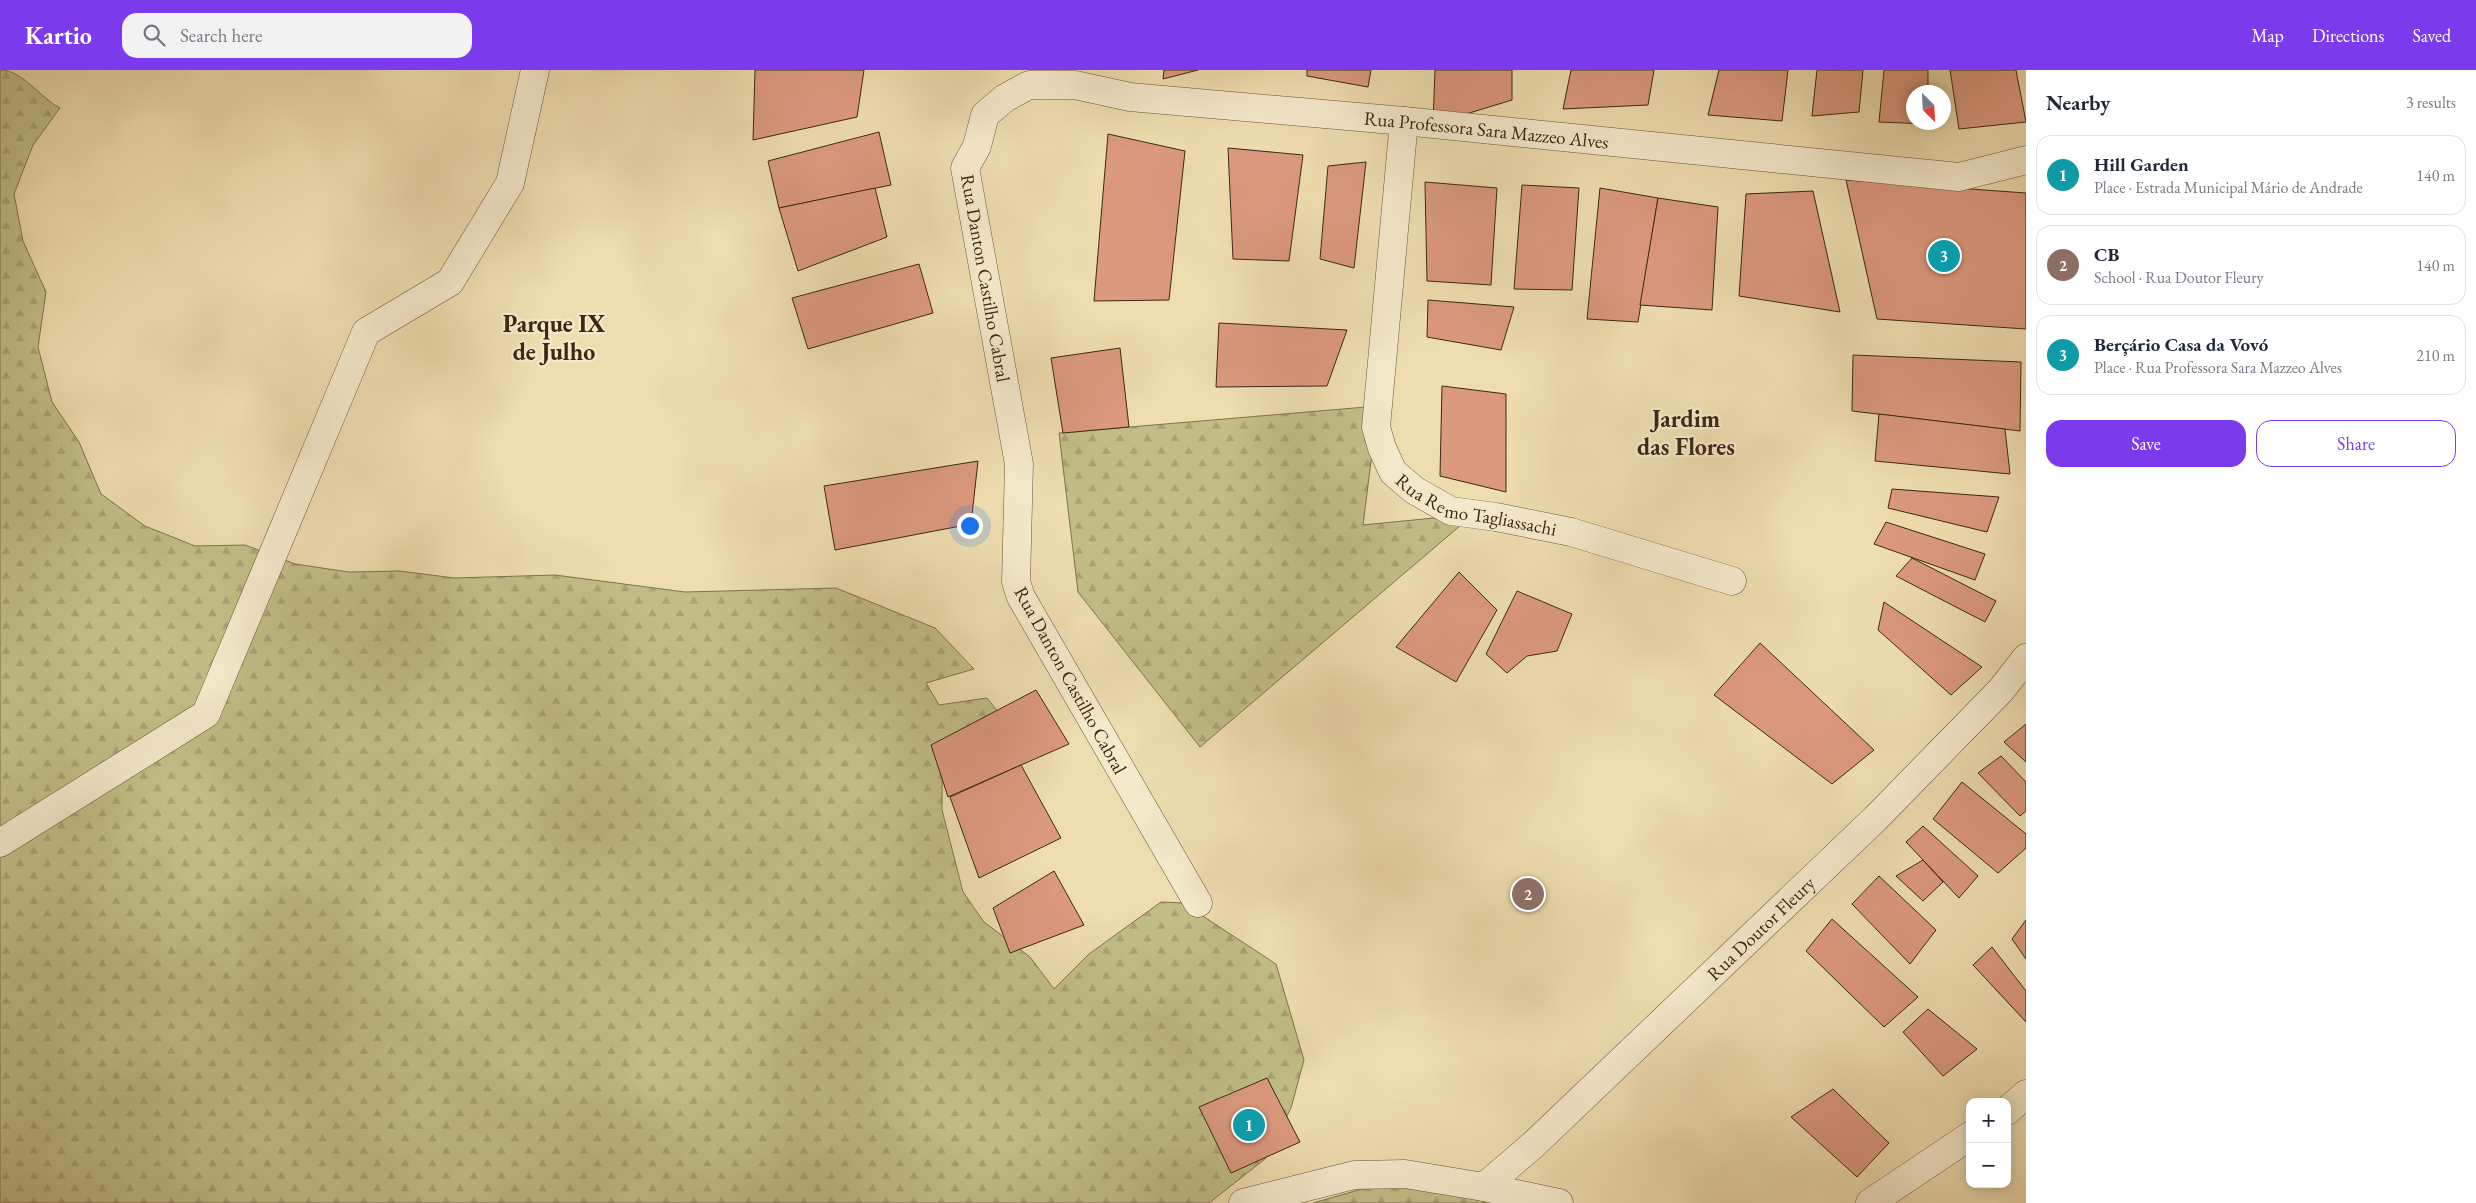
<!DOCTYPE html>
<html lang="en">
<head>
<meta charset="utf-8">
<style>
  body { margin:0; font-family:"EB Garamond",serif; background:#f2f2f3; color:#1f2937 }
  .controls { position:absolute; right:15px; bottom:15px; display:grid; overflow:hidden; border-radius:10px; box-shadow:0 2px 12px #0003 }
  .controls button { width:45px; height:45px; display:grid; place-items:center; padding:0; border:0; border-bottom:1px solid #e0e1e3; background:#fff; color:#1f2937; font:25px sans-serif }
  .compass { position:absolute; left:1906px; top:15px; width:45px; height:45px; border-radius:50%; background:#fff; box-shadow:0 2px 12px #0003; rotate:156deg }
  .you { position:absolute; left:969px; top:455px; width:18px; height:18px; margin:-12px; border:4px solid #fff; border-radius:50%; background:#1a73e8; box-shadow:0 0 0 8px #1a73e833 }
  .badge { display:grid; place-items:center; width:32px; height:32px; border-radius:50%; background:#7c3aed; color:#fff; font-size:16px; font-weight:700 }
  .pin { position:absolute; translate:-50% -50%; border:2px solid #fff; box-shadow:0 1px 5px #0006 }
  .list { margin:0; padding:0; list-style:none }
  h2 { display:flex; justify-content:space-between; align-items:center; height:65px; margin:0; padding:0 20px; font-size:21px }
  h2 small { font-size:16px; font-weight:400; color:#747a83 }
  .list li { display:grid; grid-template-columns:32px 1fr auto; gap:15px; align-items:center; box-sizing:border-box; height:80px; margin:0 10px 10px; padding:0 10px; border:1px solid #e0e1e3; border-radius:15px }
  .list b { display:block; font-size:19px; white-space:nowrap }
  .list p { margin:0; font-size:16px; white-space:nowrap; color:#747a83 }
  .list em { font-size:16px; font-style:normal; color:#747a83 }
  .actions { display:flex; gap:10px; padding:15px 20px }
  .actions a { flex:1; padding:11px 0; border:1px solid #7c3aed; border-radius:15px; text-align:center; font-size:18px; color:#7c3aed }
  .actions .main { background:#7c3aed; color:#fff }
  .icon { flex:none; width:28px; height:28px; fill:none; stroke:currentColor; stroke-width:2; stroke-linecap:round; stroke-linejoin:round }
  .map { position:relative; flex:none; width:2026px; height:1133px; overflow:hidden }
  header { display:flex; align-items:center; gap:30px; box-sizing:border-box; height:70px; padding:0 25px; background:#7c3aed; color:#fff }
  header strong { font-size:24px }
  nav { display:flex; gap:28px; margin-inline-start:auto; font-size:18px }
  .search { width:350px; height:45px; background:#f2f2f3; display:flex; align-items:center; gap:12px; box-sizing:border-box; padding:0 18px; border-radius:15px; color:#747a83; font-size:19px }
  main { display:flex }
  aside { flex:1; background:#fff }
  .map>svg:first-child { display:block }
</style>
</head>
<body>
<header>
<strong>Kartio</strong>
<div class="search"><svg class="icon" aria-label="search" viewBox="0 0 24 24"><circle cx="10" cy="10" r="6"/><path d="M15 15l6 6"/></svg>Search here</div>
<nav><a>Map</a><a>Directions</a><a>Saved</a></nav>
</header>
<main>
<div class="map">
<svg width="2026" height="1133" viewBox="0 0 2026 1133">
  <defs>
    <pattern id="forest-firs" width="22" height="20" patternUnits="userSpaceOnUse" patternTransform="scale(1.25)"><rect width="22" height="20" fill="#c1be85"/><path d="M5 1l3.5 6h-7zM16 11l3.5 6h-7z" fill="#a7a372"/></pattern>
  </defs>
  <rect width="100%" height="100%" fill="#eeddaf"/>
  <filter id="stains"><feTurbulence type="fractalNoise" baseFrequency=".004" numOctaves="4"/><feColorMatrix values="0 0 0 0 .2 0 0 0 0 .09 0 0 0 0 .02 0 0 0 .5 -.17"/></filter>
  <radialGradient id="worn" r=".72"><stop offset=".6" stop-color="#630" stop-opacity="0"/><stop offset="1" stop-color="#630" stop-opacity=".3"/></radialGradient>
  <g fill="url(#forest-firs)" stroke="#7f734c">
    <path d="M0 0C23 0 40 28 60 38L33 75 14 124 23 171 46 222 38 277 52 332 79 372 101 424 145 456 195 476 245 475 295 494 349 502 400 501 454 508 555 505 685 522 836 518 935 558 974 599 926 613 939 635 987 628 998 642 942 709V740L963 822 984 852 1030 887 1054 919 1089 884 1161 832 1183 833 1276 894 1304 990 1291 1038 1265 1089 1209 1133H0Z"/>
    <polygon points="1378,336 1363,455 1474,444 1200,677 1078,522 1059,363"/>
    <polygon points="1419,1110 1432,1122 1487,1130 1489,1133 1313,1133 1376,1115"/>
  </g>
  <g fill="#db997e" stroke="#3d2814">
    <polygon points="755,0 864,0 857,47 753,70"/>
    <polygon points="1164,0 1198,0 1163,9"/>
    <polygon points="1307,0 1371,0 1368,17 1307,6"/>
    <polygon points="1435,0 1512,0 1512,30 1433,54"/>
    <polygon points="1571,0 1654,0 1648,35 1563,39"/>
    <polygon points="1719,0 1788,0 1782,51 1708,45"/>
    <polygon points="1817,0 1863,0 1859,42 1812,46"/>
    <polygon points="1884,0 1928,0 1928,22 1914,22 1914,52 1928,54 1879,52"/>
    <polygon points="1950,0 2016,0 2026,52 1959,59"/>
    <polygon points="879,62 891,115 779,138 768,91"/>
    <polygon points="1108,64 1185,81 1169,230 1094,231"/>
    <polygon points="1228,78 1303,85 1289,191 1233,189"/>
    <polygon points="1366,92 1354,198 1320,189 1328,96"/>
    <polygon points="1846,110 2026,123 2026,259 1877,249"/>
    <polygon points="1425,112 1497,118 1491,215 1427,211"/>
    <polygon points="1522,115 1579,118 1572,220 1514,219"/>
    <polygon points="875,118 887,167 798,201 779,138"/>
    <polygon points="1600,118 1658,128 1638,252 1587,249"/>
    <polygon points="1813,121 1840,242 1739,226 1746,124"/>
    <polygon points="1658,128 1718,137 1712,240 1640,235"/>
    <polygon points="919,194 933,243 808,279 792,228"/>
    <polygon points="1428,230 1514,237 1501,280 1427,267"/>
    <polygon points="1219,253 1347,260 1327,316 1216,317"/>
    <polygon points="1120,278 1129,357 1063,363 1051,288"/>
    <polygon points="1853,285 2021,292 2020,361 1852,341"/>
    <polygon points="1442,316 1506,324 1506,422 1440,406"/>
    <polygon points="1879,344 2005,359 2010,404 1875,391"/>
    <polygon points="978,391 971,454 835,480 824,416"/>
    <polygon points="1892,419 1999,427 1987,462 1888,438"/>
    <polygon points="1886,452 1985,484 1975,510 1874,474"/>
    <polygon points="1912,488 1996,531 1985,552 1896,506"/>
    <polygon points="1459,502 1497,540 1456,612 1396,577"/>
    <polygon points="1517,521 1572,544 1557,581 1527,586 1507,603 1486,584"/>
    <polygon points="1884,532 1982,597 1951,625 1878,560"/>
    <polygon points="1760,573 1874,680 1832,714 1714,625"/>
    <polygon points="1036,620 1069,674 948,727 931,675"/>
    <polygon points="2026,654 2026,692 2004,672"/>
    <polygon points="2001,686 2026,712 2026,741 2020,746 1978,703"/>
    <polygon points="1021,695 1061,768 979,808 950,727"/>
    <polygon points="1962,712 2026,764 2026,778 1998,803 1933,749"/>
    <polygon points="1923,756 1978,806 1959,828 1906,772"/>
    <polygon points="1923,790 1943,812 1923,831 1896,806"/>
    <polygon points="1054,801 1084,855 1010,883 993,838"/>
    <polygon points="1879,806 1936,860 1910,894 1852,834"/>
    <polygon points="1832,849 1918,927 1884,957 1806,881"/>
    <polygon points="2026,850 2026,889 2012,869"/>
    <polygon points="1992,877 2026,921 2026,952 1973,895"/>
    <polygon points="1928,939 1977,979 1943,1006 1903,962"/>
    <polygon points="1267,1008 1300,1072 1231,1103 1199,1037"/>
    <polygon points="1833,1019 1889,1073 1857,1107 1791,1047"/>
  </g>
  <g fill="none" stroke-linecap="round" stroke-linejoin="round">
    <defs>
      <g id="minor">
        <path id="s1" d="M1404 51 1376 357 1382 378 1393 402 1414 420 1451 441 1496 447 1571 462 1732 511"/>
        <polyline points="0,773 206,644 366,262 450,212 510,113 535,0"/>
        <path id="s2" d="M1198 833 1021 527 1016 512 1019 394 965 98 977 76 985 45 1005 28 1029 15H1075L1130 27 1404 51 1959 107 2026 90"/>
        <polyline points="2007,1041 2026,1024"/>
        <path id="s3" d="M1484 1117 1533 1075 1876 748 2001 620 2026 588"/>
        <polyline points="1243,1133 1354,1105 1405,1104 1484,1117 1559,1133"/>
        <polyline points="1870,1133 1970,1066"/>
      </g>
    </defs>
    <use href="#minor" stroke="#69553b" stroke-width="29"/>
    <use href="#minor" stroke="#f4e9cb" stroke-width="28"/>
  </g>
  <g text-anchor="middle" stroke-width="4.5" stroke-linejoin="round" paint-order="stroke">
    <g font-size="19" fill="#3d2814" stroke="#f4e9cb">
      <text dy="7" stroke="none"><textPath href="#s2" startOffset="1359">Rua Professora Sara Mazzeo Alves</textPath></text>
      <text transform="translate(986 208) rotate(80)" y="7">Rua Danton Castilho Cabral</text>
      <text dy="7" stroke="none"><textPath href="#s1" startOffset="448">Rua Remo Tagliassachi</textPath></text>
      <text transform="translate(1071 610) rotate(61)" y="7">Rua Danton Castilho Cabral</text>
      <text dy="7" stroke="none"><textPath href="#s3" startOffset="379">Rua Doutor Fleury</textPath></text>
    </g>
    <g font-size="24" font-weight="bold" fill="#3d2814" stroke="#f4e9cb">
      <text x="554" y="262">Parque IX<tspan x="554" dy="28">de Julho</tspan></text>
      <text x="1686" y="357">Jardim<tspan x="1686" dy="28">das Flores</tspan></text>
    </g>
  </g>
  <rect width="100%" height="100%" filter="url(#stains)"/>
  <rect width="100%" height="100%" fill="url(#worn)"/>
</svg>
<div class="controls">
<button>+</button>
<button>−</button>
</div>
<svg class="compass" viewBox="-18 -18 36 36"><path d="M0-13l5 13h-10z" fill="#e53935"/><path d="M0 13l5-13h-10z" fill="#747a83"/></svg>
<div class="you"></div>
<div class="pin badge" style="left:1249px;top:1055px;background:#0f9aa8">1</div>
<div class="pin badge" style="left:1528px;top:824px;background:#8d6e63">2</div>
<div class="pin badge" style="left:1944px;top:186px;background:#0f9aa8">3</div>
</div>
<aside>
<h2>Nearby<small>3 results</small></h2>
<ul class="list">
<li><span class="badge" style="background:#0f9aa8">1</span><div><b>Hill Garden</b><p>Place · Estrada Municipal Mário de Andrade</p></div><em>140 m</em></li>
<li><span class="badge" style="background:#8d6e63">2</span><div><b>CB</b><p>School · Rua Doutor Fleury</p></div><em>140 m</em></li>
<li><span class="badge" style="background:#0f9aa8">3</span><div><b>Berçário Casa da Vovó</b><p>Place · Rua Professora Sara Mazzeo Alves</p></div><em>210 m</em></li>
</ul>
<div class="actions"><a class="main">Save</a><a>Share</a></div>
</aside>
</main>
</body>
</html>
